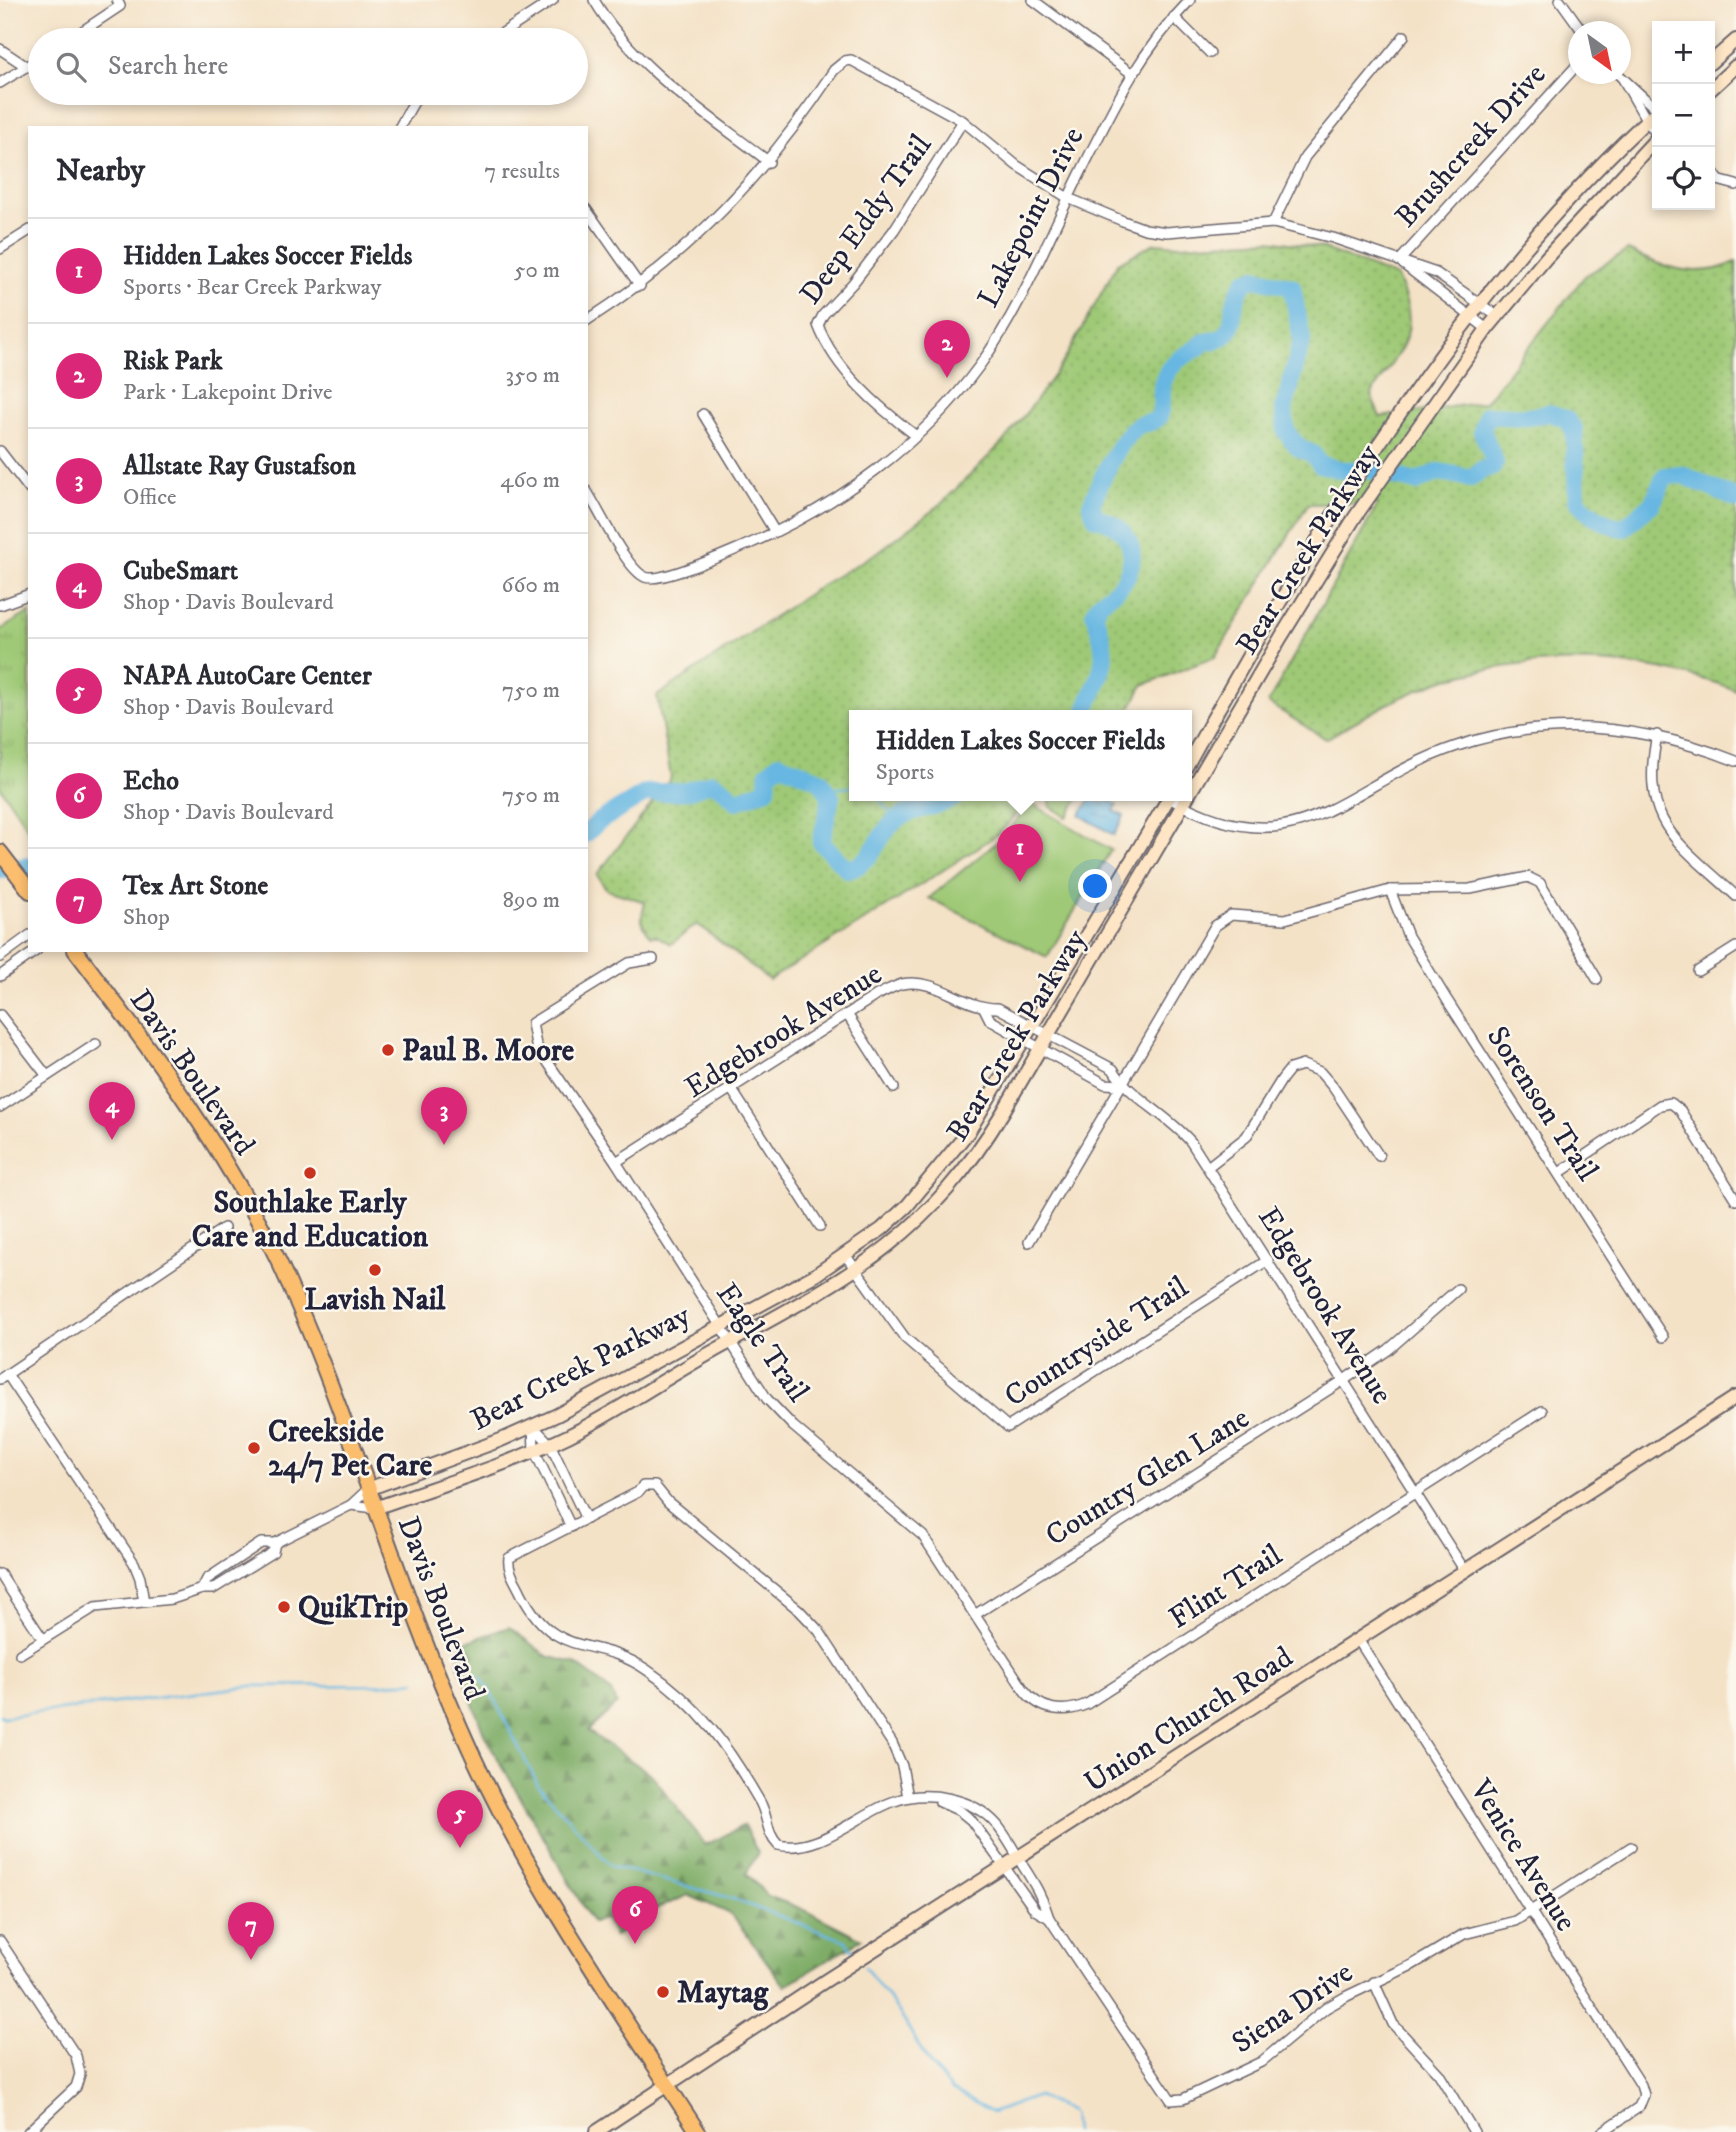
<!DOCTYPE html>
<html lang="en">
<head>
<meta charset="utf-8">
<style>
  body { margin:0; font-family:"IM FELL DW Pica",serif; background:#f2f2f3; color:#2b2b33 }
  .controls { position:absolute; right:21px; top:21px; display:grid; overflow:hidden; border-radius:0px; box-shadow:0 4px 10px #0003 }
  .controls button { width:63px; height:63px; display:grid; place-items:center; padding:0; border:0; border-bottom:2px solid #e1e1e2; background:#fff; color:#2b2b33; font:35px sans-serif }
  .compass { position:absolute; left:1568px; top:21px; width:63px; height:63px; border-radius:50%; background:#fff; box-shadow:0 4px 10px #0003; rotate:147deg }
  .you { position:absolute; left:1096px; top:887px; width:24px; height:24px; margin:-18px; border:5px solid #fff; border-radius:50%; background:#1a73e8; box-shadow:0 0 0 10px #1a73e833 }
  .badge { display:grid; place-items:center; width:46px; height:46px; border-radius:50%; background:#db2777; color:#fff; font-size:23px; font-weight:700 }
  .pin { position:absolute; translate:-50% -58px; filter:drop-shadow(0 2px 4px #0008) }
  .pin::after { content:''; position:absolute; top:37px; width:24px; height:21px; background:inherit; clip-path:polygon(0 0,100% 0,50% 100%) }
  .popup { position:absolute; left:849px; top:710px; width:343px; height:91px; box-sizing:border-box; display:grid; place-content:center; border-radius:0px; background:#fff; filter:drop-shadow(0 2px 5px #0005); font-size:23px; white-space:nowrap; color:#7c7c81 }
  .popup b { font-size:26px; color:#2b2b33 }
  .popup::after { content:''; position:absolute; left:50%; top:100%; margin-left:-14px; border:14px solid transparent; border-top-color:#fff }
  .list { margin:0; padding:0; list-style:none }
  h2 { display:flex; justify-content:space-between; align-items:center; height:91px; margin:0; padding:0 28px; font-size:30px }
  h2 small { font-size:23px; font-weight:400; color:#7c7c81 }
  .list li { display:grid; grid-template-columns:46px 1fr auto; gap:21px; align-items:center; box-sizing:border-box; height:105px; padding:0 28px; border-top:2px solid #e1e1e2 }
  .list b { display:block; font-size:26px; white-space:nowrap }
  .list p { margin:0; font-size:23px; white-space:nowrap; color:#7c7c81 }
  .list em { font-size:23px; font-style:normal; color:#7c7c81 }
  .icon { flex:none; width:38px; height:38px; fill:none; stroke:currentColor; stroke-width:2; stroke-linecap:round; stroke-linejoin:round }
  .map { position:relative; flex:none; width:1736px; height:2132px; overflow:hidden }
  .search { position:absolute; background:#fff; box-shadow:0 4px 10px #0003; left:28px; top:28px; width:560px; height:77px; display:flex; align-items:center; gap:18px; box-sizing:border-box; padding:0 24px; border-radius:38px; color:#7c7c81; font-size:26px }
  .panel { position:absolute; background:#fff; box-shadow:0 4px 10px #0003; left:28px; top:126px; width:560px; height:826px; border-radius:0px }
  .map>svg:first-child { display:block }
</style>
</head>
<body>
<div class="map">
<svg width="1736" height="2132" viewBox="0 0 1736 2132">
  <defs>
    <pattern id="grass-dots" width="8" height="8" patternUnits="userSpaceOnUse" patternTransform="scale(1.75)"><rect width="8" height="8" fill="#9fc976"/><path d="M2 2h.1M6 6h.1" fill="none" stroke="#89ac67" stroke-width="1.8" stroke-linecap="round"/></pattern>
    <pattern id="forest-firs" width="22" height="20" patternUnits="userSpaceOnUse" patternTransform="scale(1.75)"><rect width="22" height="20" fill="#7fad67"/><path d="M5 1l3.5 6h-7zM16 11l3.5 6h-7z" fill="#688c56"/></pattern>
    <pattern id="park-tufts" width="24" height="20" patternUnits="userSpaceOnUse" patternTransform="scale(1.75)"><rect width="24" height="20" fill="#9fc976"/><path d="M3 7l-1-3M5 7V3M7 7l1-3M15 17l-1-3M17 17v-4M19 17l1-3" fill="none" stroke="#89ac67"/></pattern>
    <pattern id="water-ripples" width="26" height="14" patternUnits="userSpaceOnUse" patternTransform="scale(1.75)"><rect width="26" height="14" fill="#68b7e2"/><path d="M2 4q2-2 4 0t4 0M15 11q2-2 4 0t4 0" fill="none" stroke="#5594b8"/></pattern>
  </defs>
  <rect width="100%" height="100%" fill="#fbf7ec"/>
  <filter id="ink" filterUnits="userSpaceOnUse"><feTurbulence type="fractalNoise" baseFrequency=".0143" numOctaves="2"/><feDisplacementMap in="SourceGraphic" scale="14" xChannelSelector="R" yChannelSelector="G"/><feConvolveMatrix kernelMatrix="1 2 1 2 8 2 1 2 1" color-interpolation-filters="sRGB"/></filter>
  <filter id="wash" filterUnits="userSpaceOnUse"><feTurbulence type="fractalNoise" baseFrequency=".00686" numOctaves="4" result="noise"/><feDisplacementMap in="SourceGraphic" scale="28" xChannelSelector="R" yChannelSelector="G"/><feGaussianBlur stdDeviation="1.57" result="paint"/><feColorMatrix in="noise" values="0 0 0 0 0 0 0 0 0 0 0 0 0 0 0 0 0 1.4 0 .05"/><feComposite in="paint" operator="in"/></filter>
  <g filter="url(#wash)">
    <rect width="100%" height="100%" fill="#f4e2c7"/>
    <path fill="url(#grass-dots)" stroke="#607658" stroke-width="2" d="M1269 240 1322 248 1397 277C1424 335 1401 346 1371 395L1380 417 1485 402 1585 276 1628 250C1662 268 1699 280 1736 262V690C1651 658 1551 653 1462 675 1418 685 1365 715 1326 739L1268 703 1378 504H1308L1215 657 1143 685 1126 716H854V796H1038C1019 803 1011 825 995 836 921 886 845 933 769 980L697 924 671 944 657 936H650L641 921 645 902 607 890 597 875 671 778 657 696 820 586 878 552 941 504 1002 443 1027 412 1062 364 1118 263 1155 243 1179 245Z"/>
    <polygon fill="url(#forest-firs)" stroke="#506851" stroke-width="2" points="509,1627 547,1656 574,1663 595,1678 611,1692 617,1704 588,1731 652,1775 705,1845 744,1825 758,1853 746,1874 768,1896 805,1910 862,1939 785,1986 731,1914 688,1895 656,1909 615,1936 605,1919 592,1922 485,1736 458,1664 462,1643"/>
    <g fill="url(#park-tufts)" stroke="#607658" stroke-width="2">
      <polygon points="30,612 30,837 26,825 0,787 0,630"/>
      <polygon points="1049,796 1080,796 1067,817 1051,807"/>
    </g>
    <polygon fill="#9fc976" stroke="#607658" stroke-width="2" points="1031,803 1111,850 1047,957 929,898 1004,836"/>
    <polygon fill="url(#water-ripples)" stroke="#456c8e" stroke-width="2" points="1092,797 1104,804 1107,799 1117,805 1114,811 1124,816 1114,835 1080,815"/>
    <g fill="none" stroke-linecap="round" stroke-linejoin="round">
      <g stroke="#68b7e2" stroke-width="2.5">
        <polyline points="826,789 854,787"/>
        <polyline points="876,796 896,820"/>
        <polyline points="466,1676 478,1675 488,1687 538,1785 611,1866 727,1897 846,1941 854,1952"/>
        <polyline points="0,1715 3,1717 251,1686 376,1685 416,1681"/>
        <polyline points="865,1967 899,2012 929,2063 952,2090 992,2113 1038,2096 1072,2112 1075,2132"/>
      </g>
      <g stroke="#68b7e2" stroke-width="18">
        <path d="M1084 716C1101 669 1113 664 1094 614 1101 595 1108 600 1119 587 1143 560 1132 525 1096 518L1091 505C1099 485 1119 438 1137 426 1143 422 1152 424 1157 419 1165 410 1160 392 1163 382 1172 355 1190 357 1204 342 1240 338 1228 321 1237 297 1238 291 1243 287 1245 281L1256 278 1292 287 1302 340 1284 409 1286 432 1299 448 1313 454 1320 464 1341 470H1370L1416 482 1439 472 1471 478 1483 469 1493 467 1495 462 1482 431 1487 415 1528 417 1549 413 1565 418 1574 429 1577 500C1586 512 1610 528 1624 528L1652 504 1665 476 1683 475 1736 499"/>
        <path d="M586 834 598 822 646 793 687 791 712 782 724 789 736 801 767 789 768 773 779 763 820 780 831 797 821 842 848 870C875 862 877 835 896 820 914 806 939 809 957 796"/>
        <polyline points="0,870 30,866"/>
      </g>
    </g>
  </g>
  <g filter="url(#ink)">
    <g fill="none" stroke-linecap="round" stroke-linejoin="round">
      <defs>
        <g id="street">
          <path d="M594 0C634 68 707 114 769 162"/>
          <polyline points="1033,0 1131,73"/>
          <polyline points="1560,0 1583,32"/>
          <polyline points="1174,17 1210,53"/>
          <polyline points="69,40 120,6 117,0"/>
          <polyline points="492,40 553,0"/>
          <polyline points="0,49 27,67"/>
          <polyline points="1618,74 1657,110"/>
          <polyline points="1623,79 1647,121 1657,134"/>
          <polyline points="0,83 40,58"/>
          <polyline points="399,128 419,93"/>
          <polyline points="1710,167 1718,179"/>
          <polyline points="1710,178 1736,185"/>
          <polyline points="586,209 640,286"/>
          <polyline points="1273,223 1305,157 1404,36"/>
          <polyline points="0,249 30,230"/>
          <polyline points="1399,261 1578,64"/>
          <polyline points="1403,264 1487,329"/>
          <path d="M586 321C692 253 764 175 834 70L845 61 851 60 963 121 1016 165 1068 198 1123 221 1145 229 1167 232 1273 223 1333 238 1436 273 1497 316"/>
          <polyline points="703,414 775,532"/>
          <path d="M915 435C878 407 835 370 818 325L823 315 853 283 894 230 963 121"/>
          <polyline points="0,451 30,490"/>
          <path d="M586 490C598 508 626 569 645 577 661 584 731 551 749 544 838 506 923 443 980 365 1021 308 1048 239 1078 178 1112 110 1137 55 1190 0"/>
          <polyline points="0,605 30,594"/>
          <path d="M1657 735C1639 824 1677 841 1736 896"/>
          <path d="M1169 798C1301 873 1341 785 1457 746 1550 715 1646 726 1736 761"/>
          <polyline points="1390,890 1408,936 1447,1000 1663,1337"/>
          <polyline points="0,957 30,935"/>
          <path d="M653 959 629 963 532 1023 536 1045 616 1162 767 1399 793 1426 923 1536 1024 1690C1040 1711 1064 1714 1087 1704L1542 1411"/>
          <polyline points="1698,971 1736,947"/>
          <polyline points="0,976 37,950"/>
          <polyline points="984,1008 990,1020 1025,1040 1105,1084 1122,1085"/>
          <polyline points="847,1014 894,1088"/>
          <polyline points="0,1015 47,1076"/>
          <polyline points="732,1090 820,1226"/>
          <polyline points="0,1107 96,1044"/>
          <path d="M616 1162 877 995C884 992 894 986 902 984 937 977 964 1009 998 1008L1113 1069C1128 1096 1169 1116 1191 1142L1465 1571"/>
          <polyline points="1209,1166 1246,1137 1282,1079 1290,1069 1303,1065 1320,1072 1333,1087 1379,1156"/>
          <polyline points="1559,1173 1660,1105 1671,1103 1680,1110 1736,1200"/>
          <polyline points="1029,1242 1215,926 1231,915 1285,919 1390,890 1470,889 1528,877 1540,883 1597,979"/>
          <polyline points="846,1256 905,1338 1008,1427 1268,1260"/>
          <polyline points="7,1374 134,1563 140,1578 144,1602"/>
          <polyline points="0,1379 224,1228"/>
          <polyline points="533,1426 534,1450 571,1527"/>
          <polyline points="533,1426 550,1444 586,1519"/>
          <polyline points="368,1489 351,1505 375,1508"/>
          <polygon points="261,1543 275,1543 273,1552 213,1589 202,1589 207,1579"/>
          <polyline points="275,1543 351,1505"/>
          <polyline points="0,1574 42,1638"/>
          <polyline points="976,1614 1344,1380 1388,1350 1458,1289"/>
          <polyline points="1359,1641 1641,2085 1644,2095 1639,2107 1602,2132"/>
          <polyline points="20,1654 95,1607 172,1599 202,1589"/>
          <path d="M908 1797 902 1766 892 1743 819 1631 799 1610 668 1502 655 1486H643L638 1492 509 1558C507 1570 516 1582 521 1593 557 1663 593 1633 647 1670 699 1705 729 1748 760 1802 768 1816 766 1833 778 1845 818 1854 857 1815 892 1802 925 1789 973 1797 997 1825 1007 1837 1015 1852 1023 1866 1034 1883 1043 1898 1049 1918L1171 2100 1183 2099 1261 2062 1326 2008 1347 1996 1412 1965 1464 1934 1515 1921 1631 1847"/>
          <polyline points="940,1802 960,1811 971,1820 1035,1910 1049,1918"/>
          <polyline points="0,1941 76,2056 80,2074 76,2087 28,2132"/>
          <polyline points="1374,1982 1393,2024 1439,2074 1474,2132"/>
        </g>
        <g id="secondary">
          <polyline points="1710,63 1736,40"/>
          <polyline points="1710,90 1736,66"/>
          <path d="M1186 767C1313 537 1461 289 1657 111"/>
          <polyline points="368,1489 501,1440 557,1415 815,1275 882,1229 907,1206 969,1131 1170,796"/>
          <path d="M375 1508C439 1485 506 1466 568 1436 619 1411 665 1378 714 1351 842 1280 924 1243 1003 1112L1281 637 1355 517 1487 329 1546 258 1657 138"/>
          <polyline points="596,2132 825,1981 1736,1397"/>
        </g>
        <g id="primary">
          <polyline points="0,852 30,891"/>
          <path d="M75 950C151 1050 227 1151 281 1266 354 1425 399 1596 473 1756 534 1888 619 2010 698 2132"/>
        </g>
      </defs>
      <use href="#street" stroke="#6c656c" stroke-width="12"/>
      <use href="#secondary" stroke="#6c656c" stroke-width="16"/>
      <use href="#primary" stroke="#6c656c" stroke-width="18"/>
      <use href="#street" stroke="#fff" stroke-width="9"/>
      <use href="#secondary" stroke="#fde5c5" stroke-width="12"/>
      <use href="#primary" stroke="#fbbd6e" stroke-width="14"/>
    </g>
  </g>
  <g fill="#c8321e" stroke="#fbf7ec" stroke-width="2.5">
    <circle cx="388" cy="1050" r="7"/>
    <circle cx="310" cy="1173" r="7"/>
    <circle cx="375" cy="1270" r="7"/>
    <circle cx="254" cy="1448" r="7"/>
    <circle cx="284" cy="1607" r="7"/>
    <circle cx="663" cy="1992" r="7"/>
  </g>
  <g text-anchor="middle" stroke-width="5" stroke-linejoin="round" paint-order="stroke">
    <g font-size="30" fill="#22223b" stroke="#fbf7ec">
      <text transform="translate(1470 145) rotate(-48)" y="10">Brushcreek Drive</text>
      <text transform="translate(1030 217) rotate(-63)" y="10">Lakepoint Drive</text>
      <text transform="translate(865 219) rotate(-54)" y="10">Deep Eddy Trail</text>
      <text transform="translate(1307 549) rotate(-58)" y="10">Bear Creek Parkway</text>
      <text transform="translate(783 1030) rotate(-32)" y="10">Edgebrook Avenue</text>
      <text transform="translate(1016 1035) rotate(-59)" y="10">Bear Creek Parkway</text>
      <text transform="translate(193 1072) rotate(55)" y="10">Davis Boulevard</text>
      <text transform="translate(1543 1103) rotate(57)" y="10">Sorenson Trail</text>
      <text transform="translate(1326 1305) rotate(58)" y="10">Edgebrook Avenue</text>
      <text transform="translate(1096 1341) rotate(-33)" y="10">Countryside Trail</text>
      <text transform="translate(763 1342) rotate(55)" y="10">Eagle Trail</text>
      <text transform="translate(580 1367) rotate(-27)" y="10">Bear Creek Parkway</text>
      <text transform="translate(1147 1476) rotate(-32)" y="10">Country Glen Lane</text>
      <text transform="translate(1225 1586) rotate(-33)" y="10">Flint Trail</text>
      <text transform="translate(442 1608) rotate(69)" y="10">Davis Boulevard</text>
      <text transform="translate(1188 1719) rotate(-33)" y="10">Union Church Road</text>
      <text transform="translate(1524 1855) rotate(58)" y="10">Venice Avenue</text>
      <text transform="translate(1292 2007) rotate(-34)" y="10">Siena Drive</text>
    </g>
    <g font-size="30" font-weight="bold" fill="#22223b" stroke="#fbf7ec" text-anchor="start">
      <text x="402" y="1060">Paul B. Moore</text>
      <text x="310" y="1212" text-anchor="middle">Southlake Early<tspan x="310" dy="34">Care and Education</tspan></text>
      <text x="375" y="1309" text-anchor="middle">Lavish Nail</text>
      <text x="268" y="1441">Creekside<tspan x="268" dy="34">24/7 Pet Care</tspan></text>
      <text x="298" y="1617">QuikTrip</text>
      <text x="677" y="2002">Maytag</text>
    </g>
  </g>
</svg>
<div class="controls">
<button>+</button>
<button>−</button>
<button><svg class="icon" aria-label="locate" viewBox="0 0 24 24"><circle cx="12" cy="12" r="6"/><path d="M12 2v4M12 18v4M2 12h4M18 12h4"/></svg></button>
</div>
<svg class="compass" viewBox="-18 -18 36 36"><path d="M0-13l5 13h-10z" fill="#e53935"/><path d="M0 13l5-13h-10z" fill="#7c7c81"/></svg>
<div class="you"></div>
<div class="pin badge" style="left:1020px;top:882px">1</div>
<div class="popup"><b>Hidden Lakes Soccer Fields</b>Sports</div>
<div class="pin badge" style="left:947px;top:378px">2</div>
<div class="pin badge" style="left:444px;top:1145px">3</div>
<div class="pin badge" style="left:112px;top:1140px">4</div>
<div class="pin badge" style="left:460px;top:1848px">5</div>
<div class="pin badge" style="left:635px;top:1944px">6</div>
<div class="pin badge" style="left:251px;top:1960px">7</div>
<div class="search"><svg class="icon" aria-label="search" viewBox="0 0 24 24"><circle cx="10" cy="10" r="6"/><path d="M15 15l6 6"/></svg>Search here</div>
<section class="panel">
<h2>Nearby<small>7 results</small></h2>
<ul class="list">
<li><span class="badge">1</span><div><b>Hidden Lakes Soccer Fields</b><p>Sports · Bear Creek Parkway</p></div><em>50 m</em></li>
<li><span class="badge">2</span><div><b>Risk Park</b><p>Park · Lakepoint Drive</p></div><em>350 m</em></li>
<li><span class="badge">3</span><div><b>Allstate Ray Gustafson</b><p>Office</p></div><em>460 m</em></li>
<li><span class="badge">4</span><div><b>CubeSmart</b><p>Shop · Davis Boulevard</p></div><em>660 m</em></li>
<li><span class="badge">5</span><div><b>NAPA AutoCare Center</b><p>Shop · Davis Boulevard</p></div><em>750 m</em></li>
<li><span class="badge">6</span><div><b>Echo</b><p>Shop · Davis Boulevard</p></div><em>750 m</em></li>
<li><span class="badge">7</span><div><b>Tex Art Stone</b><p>Shop</p></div><em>890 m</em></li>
</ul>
</section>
</div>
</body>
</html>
